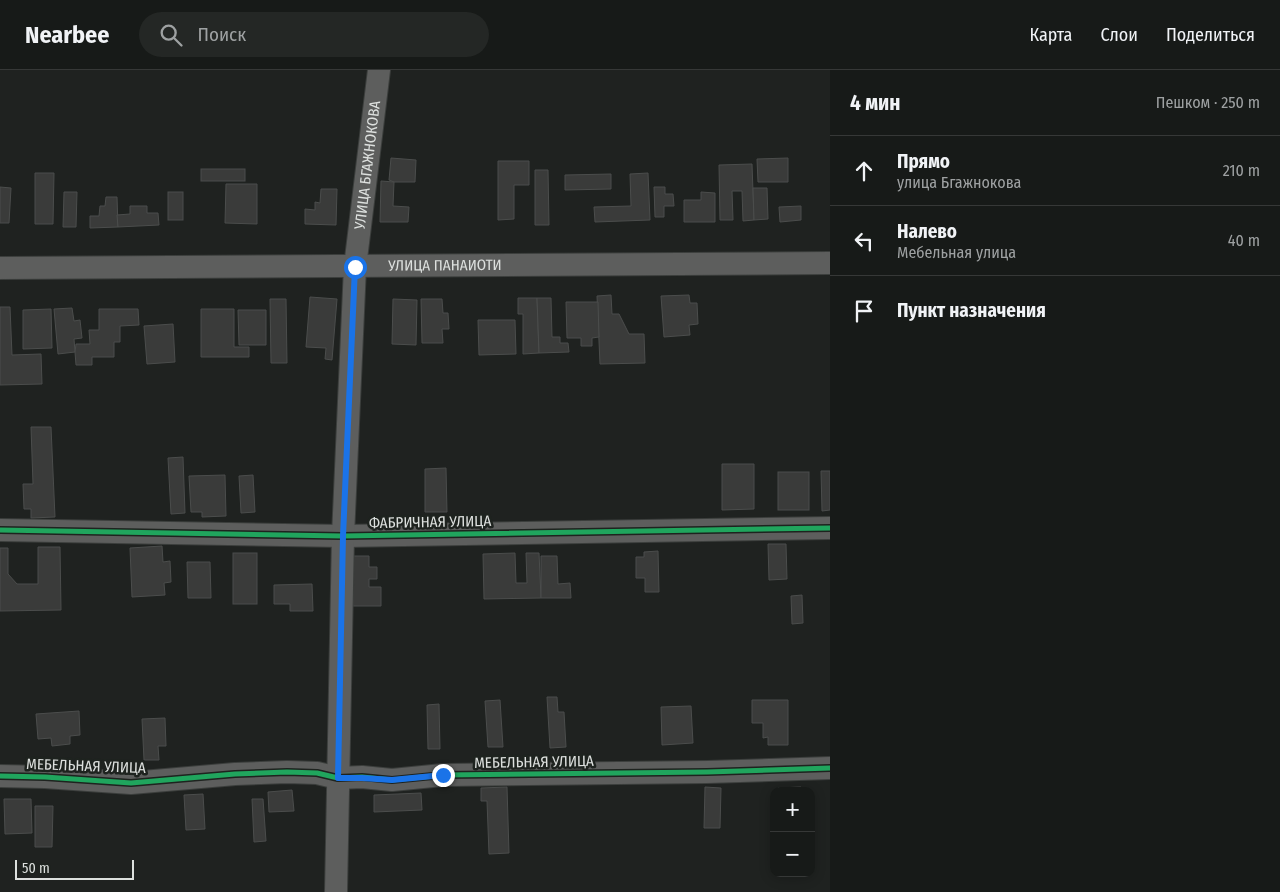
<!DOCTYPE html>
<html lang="ru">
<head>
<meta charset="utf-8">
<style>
  body { margin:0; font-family:"Fira Sans Condensed",sans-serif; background:#242725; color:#f1f3f6 }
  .controls { position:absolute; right:15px; bottom:15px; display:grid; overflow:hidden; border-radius:10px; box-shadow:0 2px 12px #0003 }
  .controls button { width:45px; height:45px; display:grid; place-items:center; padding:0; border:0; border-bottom:1px solid #363837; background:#171a18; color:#f1f3f6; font:25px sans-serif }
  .scale { position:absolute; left:15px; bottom:12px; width:119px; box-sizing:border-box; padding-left:5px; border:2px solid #dde0de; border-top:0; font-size:14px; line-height:18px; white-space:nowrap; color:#dde0de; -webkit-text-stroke:4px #1e231f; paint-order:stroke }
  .stop { position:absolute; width:15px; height:15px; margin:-11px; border:4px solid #1a73e8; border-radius:50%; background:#fff }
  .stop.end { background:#1a73e8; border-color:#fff; box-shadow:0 1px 5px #0008 }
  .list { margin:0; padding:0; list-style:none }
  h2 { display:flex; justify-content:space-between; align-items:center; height:65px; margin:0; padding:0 20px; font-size:21px }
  h2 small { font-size:16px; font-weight:400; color:#9ea1a2 }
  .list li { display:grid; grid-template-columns:32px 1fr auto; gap:15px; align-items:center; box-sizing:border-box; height:70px; padding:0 20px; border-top:1px solid #363837 }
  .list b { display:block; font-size:19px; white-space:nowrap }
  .list p { margin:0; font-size:16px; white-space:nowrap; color:#9ea1a2 }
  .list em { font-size:16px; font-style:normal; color:#9ea1a2 }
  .icon { flex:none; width:28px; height:28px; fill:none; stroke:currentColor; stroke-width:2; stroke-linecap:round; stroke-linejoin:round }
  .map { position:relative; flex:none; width:830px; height:822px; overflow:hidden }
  header { display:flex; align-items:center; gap:30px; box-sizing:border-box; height:70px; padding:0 25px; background:#171a18; border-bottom:1px solid #363837 }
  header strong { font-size:24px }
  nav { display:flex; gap:28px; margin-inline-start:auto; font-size:18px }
  .search { width:350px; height:45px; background:#242725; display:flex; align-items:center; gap:12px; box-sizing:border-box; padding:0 18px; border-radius:28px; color:#9ea1a2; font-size:19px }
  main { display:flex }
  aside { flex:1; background:#171a18 }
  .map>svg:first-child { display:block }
</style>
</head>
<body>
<header>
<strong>Nearbee</strong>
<div class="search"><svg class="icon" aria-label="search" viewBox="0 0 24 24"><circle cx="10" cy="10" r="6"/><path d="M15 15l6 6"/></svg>Поиск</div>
<nav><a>Карта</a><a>Слои</a><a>Поделиться</a></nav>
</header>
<main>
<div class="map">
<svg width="830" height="822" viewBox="0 0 830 822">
  <rect width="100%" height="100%" fill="#1f2220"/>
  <g fill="#3a3b3a" stroke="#4b4d4c">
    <polygon points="391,88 416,90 415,112 394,112 389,110"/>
    <polygon points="788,88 788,112 758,112 757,89"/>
    <polygon points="498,91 529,91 529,115 514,115 514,149 498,150"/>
    <polygon points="752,94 754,150 743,151 742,121 732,121 733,150 720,150 719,95"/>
    <rect x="201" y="99" width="44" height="12"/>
    <polygon points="535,100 548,100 549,155 535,155"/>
    <polygon points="35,103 54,103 53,154 35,154"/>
    <polygon points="648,103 650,150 595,152 594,137 631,136 630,104"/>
    <polygon points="611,104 611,119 565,120 565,105"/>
    <polygon points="381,111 394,112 393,136 409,137 408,152 380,152"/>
    <polygon points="226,114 257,114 257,154 225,153"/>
    <polygon points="0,117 11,118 9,153 0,153"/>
    <polygon points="654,117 665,117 665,124 673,124 674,136 664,136 664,147 655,147"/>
    <polygon points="753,118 767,118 768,149 754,150"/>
    <polygon points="321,119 337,119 336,155 305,154 305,139 315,140 315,132 320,133"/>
    <polygon points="64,122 77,122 76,157 63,157"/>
    <rect x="168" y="122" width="15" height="28"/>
    <polygon points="701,122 715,123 715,152 684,152 684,130 701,130"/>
    <polygon points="106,127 117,127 118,157 90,158 90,146 99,146 100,136 105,136"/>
    <polygon points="130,136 147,136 147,143 158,143 159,155 118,157 117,145 130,144"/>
    <polygon points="801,136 801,150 780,152 779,137"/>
    <polygon points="611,225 612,244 619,244 629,264 644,264 645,293 600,294 597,226"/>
    <polygon points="689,225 690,233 697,233 698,254 689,255 690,265 664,267 661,226"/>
    <polygon points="310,227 337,229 332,290 325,289 326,278 306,277"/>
    <polygon points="518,228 537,228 539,283 523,284 523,244 518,244"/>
    <polygon points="537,228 551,228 552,267 560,267 560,273 568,273 569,282 539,283"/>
    <polygon points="270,229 286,229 287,293 271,293"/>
    <polygon points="393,229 417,230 416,275 392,274"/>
    <polygon points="421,229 442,229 443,243 448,243 449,259 442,259 443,273 422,273"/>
    <polygon points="566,232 598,232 599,267 592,268 592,276 581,276 581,268 567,268"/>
    <polygon points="0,237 10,237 12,285 41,284 42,314 0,315"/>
    <polygon points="72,238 74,251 80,250 82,268 74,269 75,282 58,284 54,239"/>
    <polygon points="51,239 52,278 23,279 23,240"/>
    <polygon points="99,239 138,239 139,255 120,256 120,272 114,272 114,287 92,287 92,295 76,295 75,282 76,274 90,274 89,260 99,260"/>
    <polygon points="201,239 234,239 234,277 249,277 249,287 201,287"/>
    <polygon points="238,240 266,240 266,275 239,275"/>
    <polygon points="478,250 515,250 516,284 479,285"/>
    <polygon points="173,254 175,292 147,294 144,256"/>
    <polygon points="31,357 51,357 55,447 31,448 31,439 24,439 23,414 33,414"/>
    <polygon points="183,387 185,443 171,444 168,388"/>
    <polygon points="722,394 754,394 754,439 722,440"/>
    <polygon points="446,398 447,442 425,442 425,399"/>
    <polygon points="821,401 830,401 830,440 822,441"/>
    <rect x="778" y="402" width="31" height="38"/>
    <polygon points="225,405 226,446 202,447 202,442 191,442 189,406"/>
    <polygon points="253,405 255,442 241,443 239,406"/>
    <polygon points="768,474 786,474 787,509 769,510"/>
    <polygon points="162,476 163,492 170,491 171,512 164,513 165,525 132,527 130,478"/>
    <polygon points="38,477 60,477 61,540 0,541 0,478 8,478 8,504 17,514 38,514"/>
    <polygon points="658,481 659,522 645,522 645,508 636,508 636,487 644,487 644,482"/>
    <rect x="233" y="483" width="24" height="51"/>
    <polygon points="515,483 516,513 527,513 526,483 539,483 541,528 484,529 483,484"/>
    <polygon points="353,486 369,486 369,497 377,497 377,509 369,509 369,517 381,517 381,536 353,536"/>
    <polygon points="541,486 557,486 558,514 570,513 571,528 541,528"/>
    <polygon points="187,492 210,492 211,528 188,528"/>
    <polygon points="312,514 313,541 290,541 290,534 274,534 274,515"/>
    <polygon points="802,525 803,553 792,554 791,526"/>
    <polygon points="547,627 557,627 558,642 564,642 566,677 550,678"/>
    <polygon points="500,630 503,677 488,677 485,631"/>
    <polygon points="752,630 788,630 788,675 768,675 768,667 763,668 763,653 752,653"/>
    <polygon points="439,634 440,679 428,679 427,635"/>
    <polygon points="691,636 693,673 662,675 661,637"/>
    <polygon points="79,641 80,665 70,666 70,674 52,676 51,668 38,669 36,644"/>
    <polygon points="165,648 166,676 158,676 159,690 144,690 142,649"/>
    <polygon points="507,717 509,783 489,784 487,731 481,731 481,718"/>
    <polygon points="705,717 721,718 720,758 704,758"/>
    <polygon points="801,717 801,721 778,721 778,718"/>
    <polygon points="292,720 294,741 269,742 268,722"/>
    <polygon points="421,723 422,740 374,742 374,725"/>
    <polygon points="203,724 205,759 186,760 184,725"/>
    <polygon points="4,729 31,729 32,763 5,764"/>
    <polygon points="252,729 263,729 266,771 254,772"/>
    <polygon points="35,736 53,736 52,777 35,777"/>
  </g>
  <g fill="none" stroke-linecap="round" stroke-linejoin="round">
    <defs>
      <g id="minor">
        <path id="s1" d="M0 198 830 193"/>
        <polyline points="0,460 343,466 830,458"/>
        <polyline points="0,706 45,707 131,713 235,704 287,702 317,703 338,708 362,707 392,710 443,705 707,702 830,698"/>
        <path id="s2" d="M336 822 343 466 355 197 379 0"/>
      </g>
    </defs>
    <use href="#minor" stroke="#3b3e3c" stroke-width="24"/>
    <use href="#minor" stroke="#5d5e5d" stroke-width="22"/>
    <defs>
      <g id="cycleway">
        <polyline points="0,460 343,466 830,458"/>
        <polyline points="0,706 45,707 131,713 235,704 287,702 317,703 338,708 362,707 392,710 443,705 707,702 830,698"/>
      </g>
    </defs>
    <use href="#cycleway" stroke="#1e231f" stroke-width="8"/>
    <use href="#cycleway" stroke="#20a55d" stroke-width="5"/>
  </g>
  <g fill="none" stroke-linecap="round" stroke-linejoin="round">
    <polyline stroke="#1a73e8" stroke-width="6" points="355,197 343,466 338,708 362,708 392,710 443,705"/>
  </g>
  <g text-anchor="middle" stroke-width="5" stroke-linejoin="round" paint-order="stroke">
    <g font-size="15" fill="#dde0de" stroke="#1e231f">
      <text dy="5" stroke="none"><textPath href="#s2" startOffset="728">УЛИЦА БГАЖНОКОВА</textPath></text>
      <text dy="5" stroke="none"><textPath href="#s1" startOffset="445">УЛИЦА ПАНАИОТИ</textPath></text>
      <text transform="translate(430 452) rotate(-1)" y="5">ФАБРИЧНАЯ УЛИЦА</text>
      <text transform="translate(534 692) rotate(-1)" y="5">МЕБЕЛЬНАЯ УЛИЦА</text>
      <text transform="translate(86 696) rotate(2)" y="5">МЕБЕЛЬНАЯ УЛИЦА</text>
    </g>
  </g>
</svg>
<div class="controls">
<button>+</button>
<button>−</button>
</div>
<div class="scale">50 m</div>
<div class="stop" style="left:355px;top:197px"></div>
<div class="stop end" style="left:443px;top:705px"></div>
</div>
<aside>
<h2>4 мин<small>Пешком · 250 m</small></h2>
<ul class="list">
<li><svg class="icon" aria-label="ahead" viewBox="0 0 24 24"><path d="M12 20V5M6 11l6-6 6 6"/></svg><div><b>Прямо</b><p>улица Бгажнокова</p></div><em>210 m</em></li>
<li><svg class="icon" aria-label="left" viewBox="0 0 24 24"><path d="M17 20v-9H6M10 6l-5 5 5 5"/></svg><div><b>Налево</b><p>Мебельная улица</p></div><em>40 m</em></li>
<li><svg class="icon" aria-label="arrive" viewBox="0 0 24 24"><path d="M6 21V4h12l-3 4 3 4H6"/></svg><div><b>Пункт назначения</b></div></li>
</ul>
</aside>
</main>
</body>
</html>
